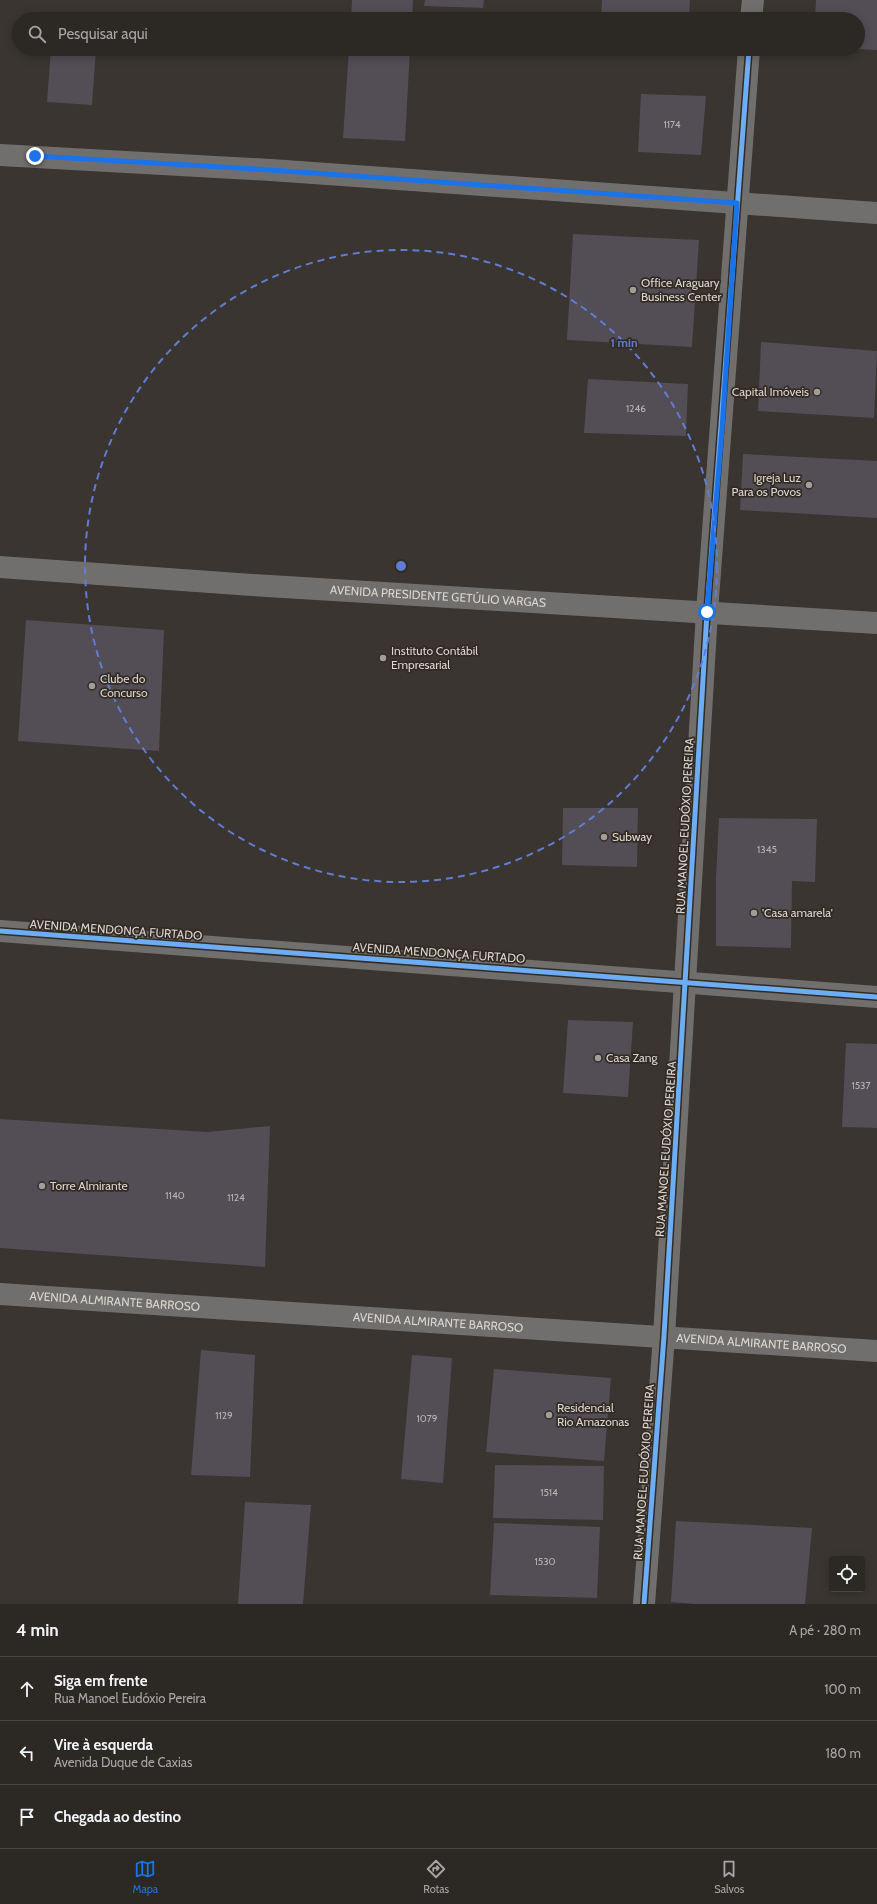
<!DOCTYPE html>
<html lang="pt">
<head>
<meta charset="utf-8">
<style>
  body { margin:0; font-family:Cabin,sans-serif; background:#34302c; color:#f1f3f6 }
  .controls { position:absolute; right:12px; bottom:12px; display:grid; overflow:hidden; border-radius:4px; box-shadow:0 2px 10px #0003 }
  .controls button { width:36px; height:36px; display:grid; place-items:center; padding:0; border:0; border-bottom:1px solid #484441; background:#2c2824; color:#f1f3f6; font:20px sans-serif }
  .stop { position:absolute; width:12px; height:12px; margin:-9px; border:3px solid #1a73e8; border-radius:50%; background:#fff }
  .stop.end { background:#1a73e8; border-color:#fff; box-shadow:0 1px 4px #0008 }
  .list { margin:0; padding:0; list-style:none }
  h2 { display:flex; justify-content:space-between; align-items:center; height:52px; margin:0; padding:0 16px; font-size:17px }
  h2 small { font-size:13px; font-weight:400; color:#a6a6a6 }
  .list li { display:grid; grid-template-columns:26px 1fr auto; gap:12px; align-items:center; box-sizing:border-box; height:64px; padding:0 16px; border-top:1px solid #484441 }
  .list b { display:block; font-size:15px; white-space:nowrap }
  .list p { margin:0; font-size:13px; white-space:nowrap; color:#a6a6a6 }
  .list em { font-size:13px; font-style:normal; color:#a6a6a6 }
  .icon { flex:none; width:22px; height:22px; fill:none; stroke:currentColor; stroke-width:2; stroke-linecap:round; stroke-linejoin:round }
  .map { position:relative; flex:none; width:877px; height:1604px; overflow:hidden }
  .search { position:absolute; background:#2c2824; box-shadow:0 2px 10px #0003; left:12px; right:12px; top:12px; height:44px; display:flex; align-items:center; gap:10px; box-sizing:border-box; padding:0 14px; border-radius:22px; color:#a6a6a6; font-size:15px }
  .sheet { height:244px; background:#2c2824 }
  nav { display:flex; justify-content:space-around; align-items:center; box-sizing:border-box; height:56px; border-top:1px solid #484441; background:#2c2824; font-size:11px; color:#a6a6a6 }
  nav a { display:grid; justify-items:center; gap:2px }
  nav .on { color:#1a73e8 }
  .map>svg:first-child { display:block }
</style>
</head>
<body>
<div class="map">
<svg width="877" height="1604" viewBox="0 0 877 1604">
  <rect width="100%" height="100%" fill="#3a3530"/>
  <g fill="#534d56">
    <polygon points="352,0 413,0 412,19 351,19"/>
    <polygon points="425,0 484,0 483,8 424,6"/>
    <polygon points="602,0 690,0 689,19 601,19"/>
    <polygon points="816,0 877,0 877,50 858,49 858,19 815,19"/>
    <polygon points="51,49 96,49 92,105 47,102"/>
    <polygon points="349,49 410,49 405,141 343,138"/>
    <polygon points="641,94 706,96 701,155 638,152"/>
    <polygon points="573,234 699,240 692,347 567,340"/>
    <polygon points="761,342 877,351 874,418 758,411"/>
    <polygon points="588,379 688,384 686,436 584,433"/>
    <polygon points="743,454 877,461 877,518 740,510"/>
    <polygon points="26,620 164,630 159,751 18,741"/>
    <polygon points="563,808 638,808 637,867 562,865"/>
    <polygon points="719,818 817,819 815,882 792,881 791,948 716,946 716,878"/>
    <polygon points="568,1020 633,1022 628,1097 563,1093"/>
    <polygon points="846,1043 877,1044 877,1128 842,1127"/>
    <polygon points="0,1119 208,1132 270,1126 265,1267 0,1248"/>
    <polygon points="201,1350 255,1355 250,1477 191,1475"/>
    <polygon points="412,1355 452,1358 443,1483 401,1479"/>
    <polygon points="494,1369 611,1378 604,1461 486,1452"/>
    <polygon points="495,1465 604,1466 603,1520 493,1518"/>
    <polygon points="245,1502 311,1505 303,1604 238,1604"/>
    <polygon points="676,1521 812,1528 805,1604 696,1604 671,1602"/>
    <polygon points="494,1523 600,1527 597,1598 490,1595"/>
  </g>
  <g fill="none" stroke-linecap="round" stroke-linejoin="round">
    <g stroke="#716f6d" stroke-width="22">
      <polyline points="751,19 753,0"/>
      <polyline points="0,155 271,170 877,213"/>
      <path id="s1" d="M0 567 252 585 877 623"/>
      <polyline points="0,931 877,997"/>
      <path id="s2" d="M0 1294 877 1351"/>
      <polyline points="644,1604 664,1336 707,612 749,49"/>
    </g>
    <defs>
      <g id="cycleway">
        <polyline points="0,931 877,997"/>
        <polyline points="644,1604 664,1336 707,612 749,49"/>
      </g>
    </defs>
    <use href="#cycleway" stroke="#322b23" stroke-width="8"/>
    <use href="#cycleway" stroke="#6dadf4" stroke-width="5"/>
  </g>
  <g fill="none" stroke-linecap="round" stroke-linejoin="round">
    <polyline stroke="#1a73e8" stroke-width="5" points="35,156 271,170 737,203 722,430 707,612"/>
  </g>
  <circle fill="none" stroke="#5f7dd5" stroke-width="2" stroke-dasharray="7 5" cx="401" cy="566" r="316"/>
  <g fill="#a29d98" stroke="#322b23" stroke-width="1.5">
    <circle cx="633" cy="290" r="4"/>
    <circle cx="817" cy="392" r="4"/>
    <circle cx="809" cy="485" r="4"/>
    <circle cx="383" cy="658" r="4"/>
    <circle cx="92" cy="686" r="4"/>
    <circle cx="604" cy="837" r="4"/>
    <circle cx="754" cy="913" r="4"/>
    <circle cx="598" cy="1058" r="4"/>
    <circle cx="42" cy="1186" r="4"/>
    <circle cx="549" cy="1415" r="4"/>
  </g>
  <g text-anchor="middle" stroke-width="3.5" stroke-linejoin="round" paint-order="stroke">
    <g font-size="10" fill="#b8b3b2">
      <text x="672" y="128">1174</text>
      <text x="636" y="412">1246</text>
      <text x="767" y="853">1345</text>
      <text x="861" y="1089">1537</text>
      <text x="175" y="1199">1140</text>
      <text x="236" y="1201">1124</text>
      <text x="224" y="1419">1129</text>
      <text x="427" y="1422">1079</text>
      <text x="549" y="1496">1514</text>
      <text x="545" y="1565">1530</text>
    </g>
    <g font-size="12" fill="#dad5d0" stroke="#322b23" text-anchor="start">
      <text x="641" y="287">Office Araguary<tspan x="641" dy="14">Business Center</tspan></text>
      <text x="809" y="396" text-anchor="end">Capital Imóveis</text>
      <text x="801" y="482" text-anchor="end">Igreja Luz<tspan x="801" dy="14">Para os Povos</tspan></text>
      <text x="391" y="655">Instituto Contábil<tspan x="391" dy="14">Empresarial</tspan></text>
      <text x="100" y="683">Clube do<tspan x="100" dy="14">Concurso</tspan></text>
      <text x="612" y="841">Subway</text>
      <text x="762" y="917">'Casa amarela'</text>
      <text x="606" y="1062">Casa Zang</text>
      <text x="50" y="1190">Torre Almirante</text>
      <text x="557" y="1412">Residencial<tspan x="557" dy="14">Rio Amazonas</tspan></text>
    </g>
    <g font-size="12" fill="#dad5d0" stroke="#322b23">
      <text dy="4" stroke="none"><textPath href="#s1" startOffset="439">AVENIDA PRESIDENTE GETÚLIO VARGAS</textPath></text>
      <text transform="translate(685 826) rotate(-87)" y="4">RUA MANOEL EUDÓXIO PEREIRA</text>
      <text transform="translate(116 930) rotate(4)" y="4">AVENIDA MENDONÇA FURTADO</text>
      <text transform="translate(439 953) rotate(4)" y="4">AVENIDA MENDONÇA FURTADO</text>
      <text transform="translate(666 1149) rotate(-86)" y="4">RUA MANOEL EUDÓXIO PEREIRA</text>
      <text dy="4" stroke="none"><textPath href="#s2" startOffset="115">AVENIDA ALMIRANTE BARROSO</textPath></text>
      <text dy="4" stroke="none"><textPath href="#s2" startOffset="439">AVENIDA ALMIRANTE BARROSO</textPath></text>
      <text dy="4" stroke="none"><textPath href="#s2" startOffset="763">AVENIDA ALMIRANTE BARROSO</textPath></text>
      <text transform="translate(644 1472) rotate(-86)" y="4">RUA MANOEL EUDÓXIO PEREIRA</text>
    </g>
  </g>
  <circle cx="401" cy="566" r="6" fill="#5f7dd5" stroke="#322b23" stroke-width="2"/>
  <g font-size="12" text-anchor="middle" font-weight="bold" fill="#5f7dd5" stroke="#322b23" stroke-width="3.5" stroke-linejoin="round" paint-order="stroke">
    <text x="624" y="347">1 min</text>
  </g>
</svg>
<div class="controls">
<button><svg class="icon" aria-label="locate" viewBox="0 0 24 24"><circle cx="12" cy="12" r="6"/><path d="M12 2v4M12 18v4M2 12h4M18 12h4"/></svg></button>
</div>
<div class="stop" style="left:707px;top:612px"></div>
<div class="stop end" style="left:35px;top:156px"></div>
<div class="search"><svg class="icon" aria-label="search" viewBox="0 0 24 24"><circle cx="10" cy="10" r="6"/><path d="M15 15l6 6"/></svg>Pesquisar aqui</div>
</div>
<section class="sheet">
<h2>4 min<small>A pé · 280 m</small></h2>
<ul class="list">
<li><svg class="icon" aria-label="ahead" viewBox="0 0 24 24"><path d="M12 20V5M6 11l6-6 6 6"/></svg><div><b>Siga em frente</b><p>Rua Manoel Eudóxio Pereira</p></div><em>100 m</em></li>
<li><svg class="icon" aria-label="left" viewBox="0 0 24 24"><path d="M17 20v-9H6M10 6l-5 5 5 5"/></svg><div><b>Vire à esquerda</b><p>Avenida Duque de Caxias</p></div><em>180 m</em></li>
<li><svg class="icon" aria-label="arrive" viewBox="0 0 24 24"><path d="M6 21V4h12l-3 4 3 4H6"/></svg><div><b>Chegada ao destino</b></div></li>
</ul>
</section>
<nav>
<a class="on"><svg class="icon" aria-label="map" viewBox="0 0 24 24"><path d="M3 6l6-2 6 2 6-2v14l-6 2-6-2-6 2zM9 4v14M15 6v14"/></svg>Mapa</a>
<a><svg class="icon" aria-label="directions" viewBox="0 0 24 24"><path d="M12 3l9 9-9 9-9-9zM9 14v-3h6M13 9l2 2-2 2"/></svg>Rotas</a>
<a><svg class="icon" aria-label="saved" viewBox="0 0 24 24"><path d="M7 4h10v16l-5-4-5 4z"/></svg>Salvos</a>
</nav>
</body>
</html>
